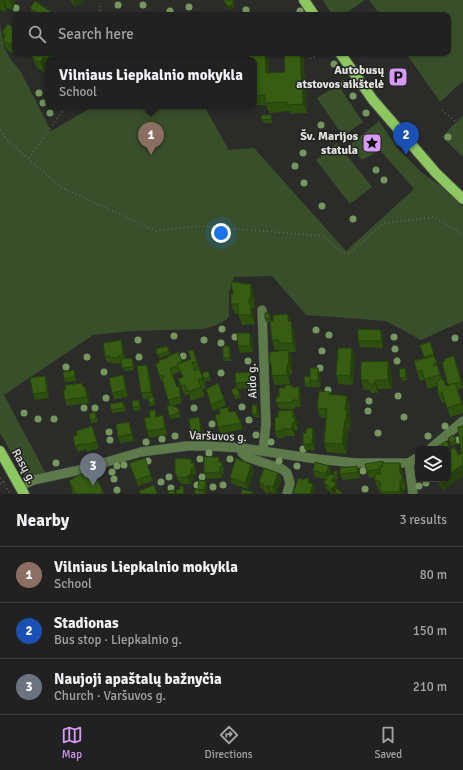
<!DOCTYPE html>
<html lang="en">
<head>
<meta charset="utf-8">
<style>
  body { margin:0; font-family:Signika,sans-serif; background:#2d2e2d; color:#f1f3f6 }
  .controls { position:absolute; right:12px; bottom:12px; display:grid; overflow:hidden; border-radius:8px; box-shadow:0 1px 3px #0004 }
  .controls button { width:36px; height:36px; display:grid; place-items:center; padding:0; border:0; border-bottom:1px solid #3d3e3e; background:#202120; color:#f1f3f6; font:20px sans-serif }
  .you { position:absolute; left:221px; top:233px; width:14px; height:14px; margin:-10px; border:3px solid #fff; border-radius:50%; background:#1a73e8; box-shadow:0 0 0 6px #1a73e833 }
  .badge { display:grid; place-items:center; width:26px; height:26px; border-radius:50%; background:#d89af8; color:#fff; font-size:13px; font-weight:700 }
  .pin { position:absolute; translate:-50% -33px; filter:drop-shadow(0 1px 2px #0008) }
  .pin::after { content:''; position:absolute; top:21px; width:14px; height:12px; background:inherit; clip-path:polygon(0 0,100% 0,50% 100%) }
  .popup { position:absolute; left:45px; top:57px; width:212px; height:52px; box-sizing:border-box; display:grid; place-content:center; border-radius:8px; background:#202120; filter:drop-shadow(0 1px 3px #0005); font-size:13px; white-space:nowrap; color:#a2a3a5 }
  .popup b { font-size:15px; color:#f1f3f6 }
  .popup::after { content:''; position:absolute; left:50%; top:100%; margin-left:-8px; border:8px solid transparent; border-top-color:#202120 }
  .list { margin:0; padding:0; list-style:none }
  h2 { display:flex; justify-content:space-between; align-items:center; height:52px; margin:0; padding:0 16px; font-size:17px }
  h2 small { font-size:13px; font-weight:400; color:#a2a3a5 }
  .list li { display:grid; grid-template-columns:26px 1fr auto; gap:12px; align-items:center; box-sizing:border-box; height:56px; padding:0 16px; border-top:1px solid #3d3e3e }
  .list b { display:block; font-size:15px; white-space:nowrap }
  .list p { margin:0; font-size:13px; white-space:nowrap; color:#a2a3a5 }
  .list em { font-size:13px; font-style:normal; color:#a2a3a5 }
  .icon { flex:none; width:22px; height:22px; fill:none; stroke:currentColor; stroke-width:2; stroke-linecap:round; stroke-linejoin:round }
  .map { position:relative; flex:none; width:463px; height:494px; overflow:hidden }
  .search { position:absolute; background:#202120; box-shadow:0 1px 3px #0004; left:12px; right:12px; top:12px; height:44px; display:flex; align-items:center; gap:10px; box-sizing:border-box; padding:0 14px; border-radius:8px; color:#a2a3a5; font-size:15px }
  .sheet { height:220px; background:#202120 }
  nav { display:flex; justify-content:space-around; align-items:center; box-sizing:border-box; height:56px; border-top:1px solid #3d3e3e; background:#202120; font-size:11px; color:#a2a3a5 }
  nav a { display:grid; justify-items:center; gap:2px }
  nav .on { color:#d89af8 }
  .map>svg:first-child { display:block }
</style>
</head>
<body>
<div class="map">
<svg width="463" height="494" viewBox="0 0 463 494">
  <rect width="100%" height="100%" fill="#2b2c2a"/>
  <g fill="#394f29">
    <polygon points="323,0 365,0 343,15 332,15"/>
    <polygon points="369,0 463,0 463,81 440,102 406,53 448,53 448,15 380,15"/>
    <polygon points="0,24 4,47 11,60 21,72 51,131 94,106 204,106 229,150 254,148 346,251 414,189 380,150 362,160 349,146 379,121 399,150 420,171 442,187 463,207 463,321 421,340 386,321 306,315 272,276 234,277 229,292 229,316 226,320 217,325 203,329 132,331 93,335 4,395 45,472 26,479 0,433"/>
    <polygon points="338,85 363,122 343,136 317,98"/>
    <polygon points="463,115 463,157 442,137"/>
    <polygon points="337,143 372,187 350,204 316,160"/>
  </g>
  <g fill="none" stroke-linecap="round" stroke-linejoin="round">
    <defs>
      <g id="minor">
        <polyline points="262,310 266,424 263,451"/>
        <polyline points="241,448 242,453 247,457 282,469 287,473 290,483 287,494"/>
        <polyline points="430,449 463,421"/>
        <polyline points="409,463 413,494"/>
        <polyline points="20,486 34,480 75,471 141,452 187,446 209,446 241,448 317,459 356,463 409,463 418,457"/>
      </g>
      <g id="major">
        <polyline points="304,0 314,15"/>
        <polyline points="340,53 373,100 436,173 463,199"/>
        <polyline points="0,451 24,494"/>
      </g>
    </defs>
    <use href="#minor" stroke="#494a48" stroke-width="10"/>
    <use href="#major" stroke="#494a48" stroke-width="12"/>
    <g stroke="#646563" stroke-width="1.5" stroke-dasharray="1 3" stroke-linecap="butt">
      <polyline points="99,15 101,3"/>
      <polyline points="310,58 326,53"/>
      <polyline points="79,60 79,53"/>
      <polyline points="442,110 456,122"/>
      <polyline points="0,130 9,142 61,187 156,231 201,226 324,236 342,253 349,254 384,223 434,217 463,234"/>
      <polyline points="29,158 66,106"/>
      <polyline points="0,478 10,494"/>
      <polyline points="0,484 6,481"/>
    </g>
    <use href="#minor" stroke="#5d7a4a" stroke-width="9"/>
    <use href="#major" stroke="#8dc762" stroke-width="10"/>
  </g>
  <g fill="#75965f">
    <circle cx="118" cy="5" r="3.5"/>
    <circle cx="143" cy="5" r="3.5"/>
    <circle cx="189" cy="7" r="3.5"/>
    <circle cx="16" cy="8" r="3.5"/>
    <circle cx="246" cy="10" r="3.5"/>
    <circle cx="170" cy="11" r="3.5"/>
    <circle cx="300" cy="11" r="3.5"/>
    <circle cx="334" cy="64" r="3.5"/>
    <circle cx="344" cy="84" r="3.5"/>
    <circle cx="39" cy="93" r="3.5"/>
    <circle cx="353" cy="96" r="3.5"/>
    <circle cx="43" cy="103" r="3.5"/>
    <circle cx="50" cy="113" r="3.5"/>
    <circle cx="366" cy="113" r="3.5"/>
    <circle cx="321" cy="125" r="3.5"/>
    <circle cx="448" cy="137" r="3.5"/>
    <circle cx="303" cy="153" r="3.5"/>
    <circle cx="295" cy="166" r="3.5"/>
    <circle cx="376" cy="170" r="3.5"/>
    <circle cx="384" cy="180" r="3.5"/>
    <circle cx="304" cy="183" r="3.5"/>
    <circle cx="322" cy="206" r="3.5"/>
    <circle cx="353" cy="219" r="3.5"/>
    <circle cx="222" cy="329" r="3.5"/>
    <circle cx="316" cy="330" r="3.5"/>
    <circle cx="329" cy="335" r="3.5"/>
    <circle cx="174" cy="336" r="3.5"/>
    <circle cx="235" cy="337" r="3.5"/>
    <circle cx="394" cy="337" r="3.5"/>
    <circle cx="455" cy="338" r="3.5"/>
    <circle cx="138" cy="340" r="3.5"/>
    <circle cx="204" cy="340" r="3.5"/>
    <circle cx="221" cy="343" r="3.5"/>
    <circle cx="395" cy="349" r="3.5"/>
    <circle cx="322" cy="351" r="3.5"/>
    <circle cx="183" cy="356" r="3.5"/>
    <circle cx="87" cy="357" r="3.5"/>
    <circle cx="139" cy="357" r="3.5"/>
    <circle cx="248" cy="361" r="3.5"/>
    <circle cx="397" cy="361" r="3.5"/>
    <circle cx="66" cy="367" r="3.5"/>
    <circle cx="320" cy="368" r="3.5"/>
    <circle cx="104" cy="372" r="3.5"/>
    <circle cx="221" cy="373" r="3.5"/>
    <circle cx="328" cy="390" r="3.5"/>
    <circle cx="398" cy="396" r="3.5"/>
    <circle cx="106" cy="398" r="3.5"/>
    <circle cx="369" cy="401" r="3.5"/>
    <circle cx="242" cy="407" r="3.5"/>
    <circle cx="84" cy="408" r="3.5"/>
    <circle cx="95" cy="408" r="3.5"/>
    <circle cx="194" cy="408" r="3.5"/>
    <circle cx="368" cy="411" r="3.5"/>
    <circle cx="24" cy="413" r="3.5"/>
    <circle cx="404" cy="417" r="3.5"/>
    <circle cx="38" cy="419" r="3.5"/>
    <circle cx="54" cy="419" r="3.5"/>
    <circle cx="249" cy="420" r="3.5"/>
    <circle cx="212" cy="424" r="3.5"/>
    <circle cx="445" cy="426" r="3.5"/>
    <circle cx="109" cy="432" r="3.5"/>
    <circle cx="378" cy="433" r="3.5"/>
    <circle cx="256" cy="435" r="3.5"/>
    <circle cx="175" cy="436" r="3.5"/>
    <circle cx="428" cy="436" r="3.5"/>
    <circle cx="162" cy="439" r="3.5"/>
    <circle cx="110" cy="440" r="3.5"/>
    <circle cx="242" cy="440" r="3.5"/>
    <circle cx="458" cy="440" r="3.5"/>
    <circle cx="146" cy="442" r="3.5"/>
    <circle cx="271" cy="442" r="3.5"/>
    <circle cx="303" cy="449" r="3.5"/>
    <circle cx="209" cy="453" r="3.5"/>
    <circle cx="200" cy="459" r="3.5"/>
    <circle cx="230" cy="459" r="3.5"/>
    <circle cx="91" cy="460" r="3.5"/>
    <circle cx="148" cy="461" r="3.5"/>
    <circle cx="279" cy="461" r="3.5"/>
    <circle cx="56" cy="463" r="3.5"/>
    <circle cx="124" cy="465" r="3.5"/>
    <circle cx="117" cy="466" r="3.5"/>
    <circle cx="297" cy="466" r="3.5"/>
    <circle cx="363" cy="471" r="3.5"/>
    <circle cx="112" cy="472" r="3.5"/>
    <circle cx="169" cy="477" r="3.5"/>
    <circle cx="202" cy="477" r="3.5"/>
    <circle cx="114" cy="479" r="3.5"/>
    <circle cx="161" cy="482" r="3.5"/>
    <circle cx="426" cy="483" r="3.5"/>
    <circle cx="197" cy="485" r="3.5"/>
    <circle cx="223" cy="485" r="3.5"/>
    <circle cx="419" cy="486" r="3.5"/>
    <circle cx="213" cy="487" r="3.5"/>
    <circle cx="171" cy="488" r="3.5"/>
    <circle cx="365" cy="489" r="3.5"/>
    <circle cx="117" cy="490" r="3.5"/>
  </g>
  <g fill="#2e500f">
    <polygon points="0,0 15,0 15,1 13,10 7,8 6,12 0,10"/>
    <polygon points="70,0 84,0 75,7"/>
    <polygon points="30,8 56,15 33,15"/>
    <polygon points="15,22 15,52 14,54 6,49 3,40 4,37 2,32 12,27"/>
    <polygon points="26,53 55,53 48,60 48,67 47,67 44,72 36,67 33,57"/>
    <polygon points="284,53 303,53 307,113 291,114 290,111 269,113 266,105 255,105 254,102 254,60 269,73 285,72"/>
    <polygon points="272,118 272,123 263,123 262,120"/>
    <polygon points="243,284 251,284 254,293 255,308 252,308 254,313 255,324 242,325 238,314 235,314 231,304 233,294"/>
    <polygon points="269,313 270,316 271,321 273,321 288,314 294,331 296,352 289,352 292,359 292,374 290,374 290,384 275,385 272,376 271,367 269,362 282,351 281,350 275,350 272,340 271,322 266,322 265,319"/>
    <polygon points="381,330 383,336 383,348 360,347 358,341"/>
    <polygon points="252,339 253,352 240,353 238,346"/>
    <polygon points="430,342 442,380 446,386 448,385 456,362 463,386 463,388 457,390 463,406 463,413 450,417 445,402 442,403 438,394 437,386 428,389 425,380 420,381 417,372 424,358 420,345"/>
    <polygon points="167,346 170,354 159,358 156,349"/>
    <polygon points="229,346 231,349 231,361 224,361 223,358"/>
    <polygon points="123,347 125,359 133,361 134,370 124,371 121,362 121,363 113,364 112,363 107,362 105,356"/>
    <polygon points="352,348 355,358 353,385 339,384 336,375"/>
    <polygon points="193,350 206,388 202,389 205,396 191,401 189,394 185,396 178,379 183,377 180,371 173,375 177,387 179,386 181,392 182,403 172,406 179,411 180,417 170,419 169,416 170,405 163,382 162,382 159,376 159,363 178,352 182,362 191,359"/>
    <polygon points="388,361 391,371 392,389 378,389 378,393 371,393 370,390 364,390 361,380"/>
    <polygon points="318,368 320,374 321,387 312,387 312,384 312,387 306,387 305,384"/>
    <polygon points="74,370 76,381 65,382 64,379"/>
    <polygon points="149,371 153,397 155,400 155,405 150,406 148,399 143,399 141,393"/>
    <polygon points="208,371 211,380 205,382 202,373"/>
    <polygon points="251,372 253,378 254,388 238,389 236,383"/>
    <polygon points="406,372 407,380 402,381 400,378"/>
    <polygon points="45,376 47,382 49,398 35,400 33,394"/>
    <polygon points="125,381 128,397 114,399 112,393"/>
    <polygon points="218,383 226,405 213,411 211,405"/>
    <polygon points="292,385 292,387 299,387 301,394 301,407 295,407 295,409 281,409 279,408 276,402 279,397 285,388"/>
    <polygon points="84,387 85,387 88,393 89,403 67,406 65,400"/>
    <polygon points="231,390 240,394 241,397 236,400"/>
    <polygon points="331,395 350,405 349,416 351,420 350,430 348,429 346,454 327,452 324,443 326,418 320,417 317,408"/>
    <polygon points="140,403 141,410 134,411 133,407"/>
    <polygon points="125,405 126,411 113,413 111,410"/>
    <polygon points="228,407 230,412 241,423 243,429 220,434 218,427 220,414"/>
    <polygon points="258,408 259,417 254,417 252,414"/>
    <polygon points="293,410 298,423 298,430 295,430 295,436 284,436 284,438 277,438 275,431 278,417"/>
    <polygon points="163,415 165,422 167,435 149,438 147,431 157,416"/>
    <polygon points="96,416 98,422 91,423 90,420"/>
    <polygon points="199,417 201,424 203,439 194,440 191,434"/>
    <polygon points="463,426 463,476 443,490 436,479 448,479 459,455 461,453 461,452"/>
    <polygon points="131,428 134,441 120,443 118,437"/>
    <polygon points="94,432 99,448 87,452 86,449 78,452 75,446"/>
    <polygon points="315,434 315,450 305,450 303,444"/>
    <polygon points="448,438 456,440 457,444 452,446"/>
    <polygon points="145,458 153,481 138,486 129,463"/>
    <polygon points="191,459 193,463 194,463 196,469 196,475 194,475 194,479 190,484 182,484 178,480 175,473"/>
    <polygon points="383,461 384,463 403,472 403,477 406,484 406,490 403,490 403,494 381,494 380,490 378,490 375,481 375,477 369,478 367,471"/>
    <polygon points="221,462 222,462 224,469 224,474 222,474 222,478 207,479 204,473"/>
    <polygon points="251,465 254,471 248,489 232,484 230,477"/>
    <polygon points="329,466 331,472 330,474 338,474 338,479 336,479 337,482 335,484 338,489 343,494 336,494 336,493 335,494 332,494 326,488 324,482 326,479 315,477 313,471"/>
    <polygon points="357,466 360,472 360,478 343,480 340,474"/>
    <polygon points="278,473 281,480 276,494 270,492 270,494 265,492 264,490 261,488 259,482"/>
    <polygon points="69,481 101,487 104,494 73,494"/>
    <polygon points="207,484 206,493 198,490"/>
  </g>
  <g fill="#26410d">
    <polygon points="3,0 4,0 7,8 6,12 3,3"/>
    <polygon points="9,0 15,0 15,1 13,10"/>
    <polygon points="73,0 84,0 75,7"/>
    <polygon points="234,3 235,7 229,10 228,7"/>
    <polygon points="15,38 15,52 14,54 11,45"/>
    <polygon points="50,53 55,53 54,55 55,60 48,60 48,62 47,59"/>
    <polygon points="265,53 268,53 270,83 266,73"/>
    <polygon points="300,53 303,53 307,113 303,104"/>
    <polygon points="44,57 47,67 44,72 40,62"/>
    <polygon points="251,284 254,293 255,308 251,298"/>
    <polygon points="249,298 254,313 255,324 251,315 249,304"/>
    <polygon points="288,314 294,331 296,352 293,343 288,321"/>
    <polygon points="381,330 383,336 383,348 381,341"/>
    <polygon points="250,333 252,339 253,352 250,346"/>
    <polygon points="121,340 123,347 125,360 123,354"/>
    <polygon points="229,346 231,349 231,361 230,358"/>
    <polygon points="352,348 355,358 353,385 350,376"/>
    <polygon points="288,350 292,359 292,374 289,365"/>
    <polygon points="388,361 391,371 392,389 388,380"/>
    <polygon points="147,365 149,371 153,398 151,392"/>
    <polygon points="287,365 290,374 290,384 287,375"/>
    <polygon points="318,368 320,374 321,387 318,381"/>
    <polygon points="251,372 253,378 254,388 251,382"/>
    <polygon points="123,375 125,381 128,397 126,390"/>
    <polygon points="45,376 47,382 49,398 47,392"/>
    <polygon points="375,380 378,389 378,393 375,384"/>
    <polygon points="179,386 181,392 182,403 180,397"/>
    <polygon points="85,387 88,393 89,403 87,397"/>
    <polygon points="299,387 301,394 301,407 299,400"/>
    <polygon points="347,396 350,405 349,416 351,420 350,430 346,420 345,410"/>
    <polygon points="257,405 258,408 259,417 257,414"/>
    <polygon points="293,410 295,417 293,417"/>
    <polygon points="163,415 165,422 167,435 165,428"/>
    <polygon points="199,417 201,424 203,439 201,432"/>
    <polygon points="295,417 298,423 298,430 295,423"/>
    <polygon points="345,420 348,429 346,454 342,444"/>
    <polygon points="292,423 295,430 295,436 292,429"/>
    <polygon points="313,428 315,434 315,450 312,444"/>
    <polygon points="449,445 450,448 448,450 448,449 443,449"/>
    <polygon points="222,462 224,469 224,474 222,467"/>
    <polygon points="194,463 196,469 196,475 194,469"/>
    <polygon points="400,463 403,472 403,477 406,484 406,490 400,474"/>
    <polygon points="463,464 463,476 443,490 440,480 442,479 448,479 448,475"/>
    <polygon points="251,465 254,471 248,489 245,483"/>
    <polygon points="329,466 331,472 328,480 326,473"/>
    <polygon points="357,466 360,472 360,478 358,472"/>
    <polygon points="220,467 222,474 222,478 220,472"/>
    <polygon points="191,469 194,475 194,479 190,484 187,477"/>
    <polygon points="337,471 338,474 338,479 337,476"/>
    <polygon points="278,473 281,480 276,494 273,487"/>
    <polygon points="335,476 337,482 333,486 331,480"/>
    <polygon points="98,477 102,490 96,478"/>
    <polygon points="206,481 207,484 206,494 204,490"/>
    <polygon points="400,481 403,490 403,494 401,494 400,492"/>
    <polygon points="313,484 315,490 314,494 310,494"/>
    <polygon points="336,484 338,491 335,491 336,493 333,494 331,489"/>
    <polygon points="268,485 270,492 270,494 267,487"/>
  </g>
  <g fill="#365d12" stroke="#26410d">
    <polygon points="0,0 3,0 3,3 0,2"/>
    <polygon points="223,0 232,0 234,3 228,7"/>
    <polygon points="35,1 56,15 41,15 30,8"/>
    <polygon points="15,22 15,38 11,45 3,40 6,34 2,32 8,24 12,27"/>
    <polygon points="35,53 51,53 47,59 44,57 40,62 32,58"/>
    <polygon points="249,53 265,53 266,73 285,72 284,53 300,53 303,104 288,105 287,102 265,103 265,95 254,96 254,60 249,60"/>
    <polygon points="261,115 271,115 271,119 262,120"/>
    <polygon points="231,282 237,282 243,284 251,284 251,298 249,298 249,304 251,304 251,315 238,315 238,304 231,304 231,294 233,294"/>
    <polygon points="265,313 269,313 270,318 265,319"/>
    <polygon points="288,314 288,321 291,321 293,343 279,343 279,340 272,340 270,321 273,321 273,315"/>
    <polygon points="358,329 381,330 381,341 358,341"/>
    <polygon points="237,333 250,333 250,346 238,346"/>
    <polygon points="121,340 123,354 119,355 119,357 110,358 110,356 105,356 103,343"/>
    <polygon points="430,342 434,354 424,357 420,345"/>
    <polygon points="167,346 169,351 157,355 156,349"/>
    <polygon points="223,346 229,346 230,358 223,358"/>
    <polygon points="338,348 352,348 350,376 336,375"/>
    <polygon points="193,350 197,362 192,362 195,371 199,369 203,378 198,380 201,387 188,392 185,385 181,386 178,379 183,377 177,364 191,359 188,351"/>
    <polygon points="288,350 289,365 287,365 287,375 272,376 271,362 269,362 270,352"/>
    <polygon points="178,352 182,361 177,364 178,365 170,369 177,387 179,386 180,397 168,400 162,378 164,378 163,375 159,376 156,363 159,363 159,360 167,358 167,357"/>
    <polygon points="434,356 437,363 433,364 434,366 437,365 440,375 424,379 422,370 417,372 414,361"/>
    <polygon points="454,356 461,382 448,385 442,362 445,361 444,359"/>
    <polygon points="132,358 133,367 122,368 121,359"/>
    <polygon points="388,361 388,380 375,380 375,384 368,384 368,380 361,380 361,362"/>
    <polygon points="147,365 151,392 141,393 137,366"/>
    <rect x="310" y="368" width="8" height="13"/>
    <polygon points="405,368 406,377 400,378 399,369"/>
    <polygon points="74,370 75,377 64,379 63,372"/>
    <polygon points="208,371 210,377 204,379 202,373"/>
    <polygon points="251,372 251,382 236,383 235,373"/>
    <polygon points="123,375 126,390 112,393 109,378"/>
    <polygon points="45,376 47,392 33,394 30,378"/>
    <polygon points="310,376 310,383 305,384 304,377"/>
    <polygon points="443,379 446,386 455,383 462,403 447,408 442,392 438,394 437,381"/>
    <polygon points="82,383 83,387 85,387 87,397 65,400 63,390 66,390 65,385"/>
    <polygon points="218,383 224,399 211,405 206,389"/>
    <polygon points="285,385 292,385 292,387 299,387 299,400 293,400 293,402 279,403 276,402 276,397 279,397 279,388 285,388"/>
    <polygon points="236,387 240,394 235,397 231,390"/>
    <polygon points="319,391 330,392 329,394 347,396 345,410 347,410 346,420 345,420 342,444 324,443 327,409 317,408"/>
    <polygon points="148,397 154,397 154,402 149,403"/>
    <polygon points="139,400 140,407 133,407 132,401"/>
    <polygon points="123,402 124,408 111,410 110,404"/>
    <polygon points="171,405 178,408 179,413 169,416 167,406"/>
    <rect x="252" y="405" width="5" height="9"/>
    <polygon points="228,407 229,412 235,411 241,423 218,427 215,415 220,414 219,409"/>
    <polygon points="155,410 156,417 163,415 165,428 147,431 144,418 150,417 149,411"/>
    <polygon points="293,410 293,417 295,417 295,423 292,423 292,429 282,429 282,431 275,431 275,417 278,417 278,411"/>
    <polygon points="95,412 96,419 90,420 89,414"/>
    <polygon points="199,417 201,432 191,434 189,419"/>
    <polygon points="129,422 132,434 118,437 116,424"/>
    <polygon points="92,426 97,442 85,445 84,443 75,446 73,436 77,435 76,431"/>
    <polygon points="463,426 463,451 461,452 458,427"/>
    <polygon points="306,428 313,428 312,444 303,444 303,433 306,433"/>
    <polygon points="453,435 456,440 451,443 448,438"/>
    <polygon points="446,441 449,445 443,449 435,449 435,448"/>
    <polygon points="454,447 459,455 463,452 463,464 448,475 448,452"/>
    <polygon points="204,457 219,457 219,462 222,462 222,467 220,467 220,472 204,473"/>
    <polygon points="145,458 151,475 136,480 129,463"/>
    <polygon points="175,458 191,459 191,463 194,463 194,469 191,469 191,473 187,477 179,478 175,473"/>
    <polygon points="236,458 251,465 245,483 230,477"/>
    <polygon points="383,461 383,466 380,466 380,469 367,471 365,464"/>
    <polygon points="315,462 329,466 326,473 313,471"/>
    <polygon points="382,463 400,463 400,474 402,474 402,481 400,481 400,492 380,492 380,481 375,481 375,474 380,474 380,466 383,466"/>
    <polygon points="357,466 358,472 340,474 340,468"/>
    <polygon points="264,468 278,473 273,487 268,485 267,487 263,486 263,484 259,482"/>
    <polygon points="89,469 94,470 98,477 96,478 102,489 102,493 101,494 76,494 69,481"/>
    <polygon points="334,471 337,471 337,476 335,475 334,474"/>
    <polygon points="333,474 335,476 331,480 336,484 331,489 324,482 328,478 325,476"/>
    <polygon points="298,478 304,480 305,478 309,479 308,482 313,484 310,494 293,494"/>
    <polygon points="199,480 206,481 204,490 198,489"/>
    <polygon points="154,485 157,494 140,494 139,491"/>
    <polygon points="180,486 183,486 184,494 176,494 176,490 180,489"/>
    <polygon points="196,489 207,494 194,494"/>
    <polygon points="242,489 253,492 253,494 241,494"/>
    <polygon points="337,489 343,494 337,494 335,491"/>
    <polygon points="174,490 175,494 169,494 168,491"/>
  </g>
  <defs>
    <symbol id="parking-square" viewBox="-11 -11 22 22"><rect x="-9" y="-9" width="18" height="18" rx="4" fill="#d89af8" stroke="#212320"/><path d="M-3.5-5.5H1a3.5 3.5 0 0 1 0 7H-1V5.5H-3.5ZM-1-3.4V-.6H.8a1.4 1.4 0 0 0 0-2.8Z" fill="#111"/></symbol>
    <symbol id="sight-square" viewBox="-11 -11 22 22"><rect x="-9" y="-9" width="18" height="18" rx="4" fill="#d89af8" stroke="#212320"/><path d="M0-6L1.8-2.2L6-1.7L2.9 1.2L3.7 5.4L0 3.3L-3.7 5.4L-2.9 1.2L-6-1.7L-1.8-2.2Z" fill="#111"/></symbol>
  </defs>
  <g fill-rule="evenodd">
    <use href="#parking-square" x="387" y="66" width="22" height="22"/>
    <use href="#sight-square" x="361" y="132" width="22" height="22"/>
  </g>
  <g text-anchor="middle" stroke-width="3" stroke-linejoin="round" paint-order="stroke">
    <g font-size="12" font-weight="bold" fill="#e5e6e4" stroke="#212320" text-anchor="end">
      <text x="384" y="74">Autobusų<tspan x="384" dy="14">atstovos aikštelė</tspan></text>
      <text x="358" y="140">Šv. Marijos<tspan x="358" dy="14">statula</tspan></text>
    </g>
    <g font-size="12" fill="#e5e6e4" stroke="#212320">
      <text transform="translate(252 381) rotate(-92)" y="4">Aido g.</text>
      <text transform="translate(218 436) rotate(2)" y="4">Varšuvos g.</text>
      <text transform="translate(24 466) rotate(61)" y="4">Rasų g.</text>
    </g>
  </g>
</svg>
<div class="controls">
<button><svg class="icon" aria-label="layers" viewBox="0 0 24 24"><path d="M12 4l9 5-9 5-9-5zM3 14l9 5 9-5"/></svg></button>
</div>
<div class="you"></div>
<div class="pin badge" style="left:151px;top:155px;background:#8d6e63">1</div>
<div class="popup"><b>Vilniaus Liepkalnio mokykla</b>School</div>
<div class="pin badge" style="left:406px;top:155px;background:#1a4fb4">2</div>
<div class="pin badge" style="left:93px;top:486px;background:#6b7280">3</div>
<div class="search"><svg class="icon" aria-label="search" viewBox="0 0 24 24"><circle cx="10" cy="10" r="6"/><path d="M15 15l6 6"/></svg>Search here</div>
</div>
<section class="sheet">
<h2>Nearby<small>3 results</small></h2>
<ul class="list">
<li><span class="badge" style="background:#8d6e63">1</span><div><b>Vilniaus Liepkalnio mokykla</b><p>School</p></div><em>80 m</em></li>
<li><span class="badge" style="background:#1a4fb4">2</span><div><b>Stadionas</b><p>Bus stop · Liepkalnio g.</p></div><em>150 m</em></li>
<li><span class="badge" style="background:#6b7280">3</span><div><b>Naujoji apaštalų bažnyčia</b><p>Church · Varšuvos g.</p></div><em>210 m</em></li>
</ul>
</section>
<nav>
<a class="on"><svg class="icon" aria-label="map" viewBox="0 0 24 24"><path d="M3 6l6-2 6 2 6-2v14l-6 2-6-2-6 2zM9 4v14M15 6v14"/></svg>Map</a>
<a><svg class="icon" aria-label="directions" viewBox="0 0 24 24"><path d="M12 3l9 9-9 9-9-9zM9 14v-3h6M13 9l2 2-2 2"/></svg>Directions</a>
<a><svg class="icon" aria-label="saved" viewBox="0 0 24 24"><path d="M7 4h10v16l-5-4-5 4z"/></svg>Saved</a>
</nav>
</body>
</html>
